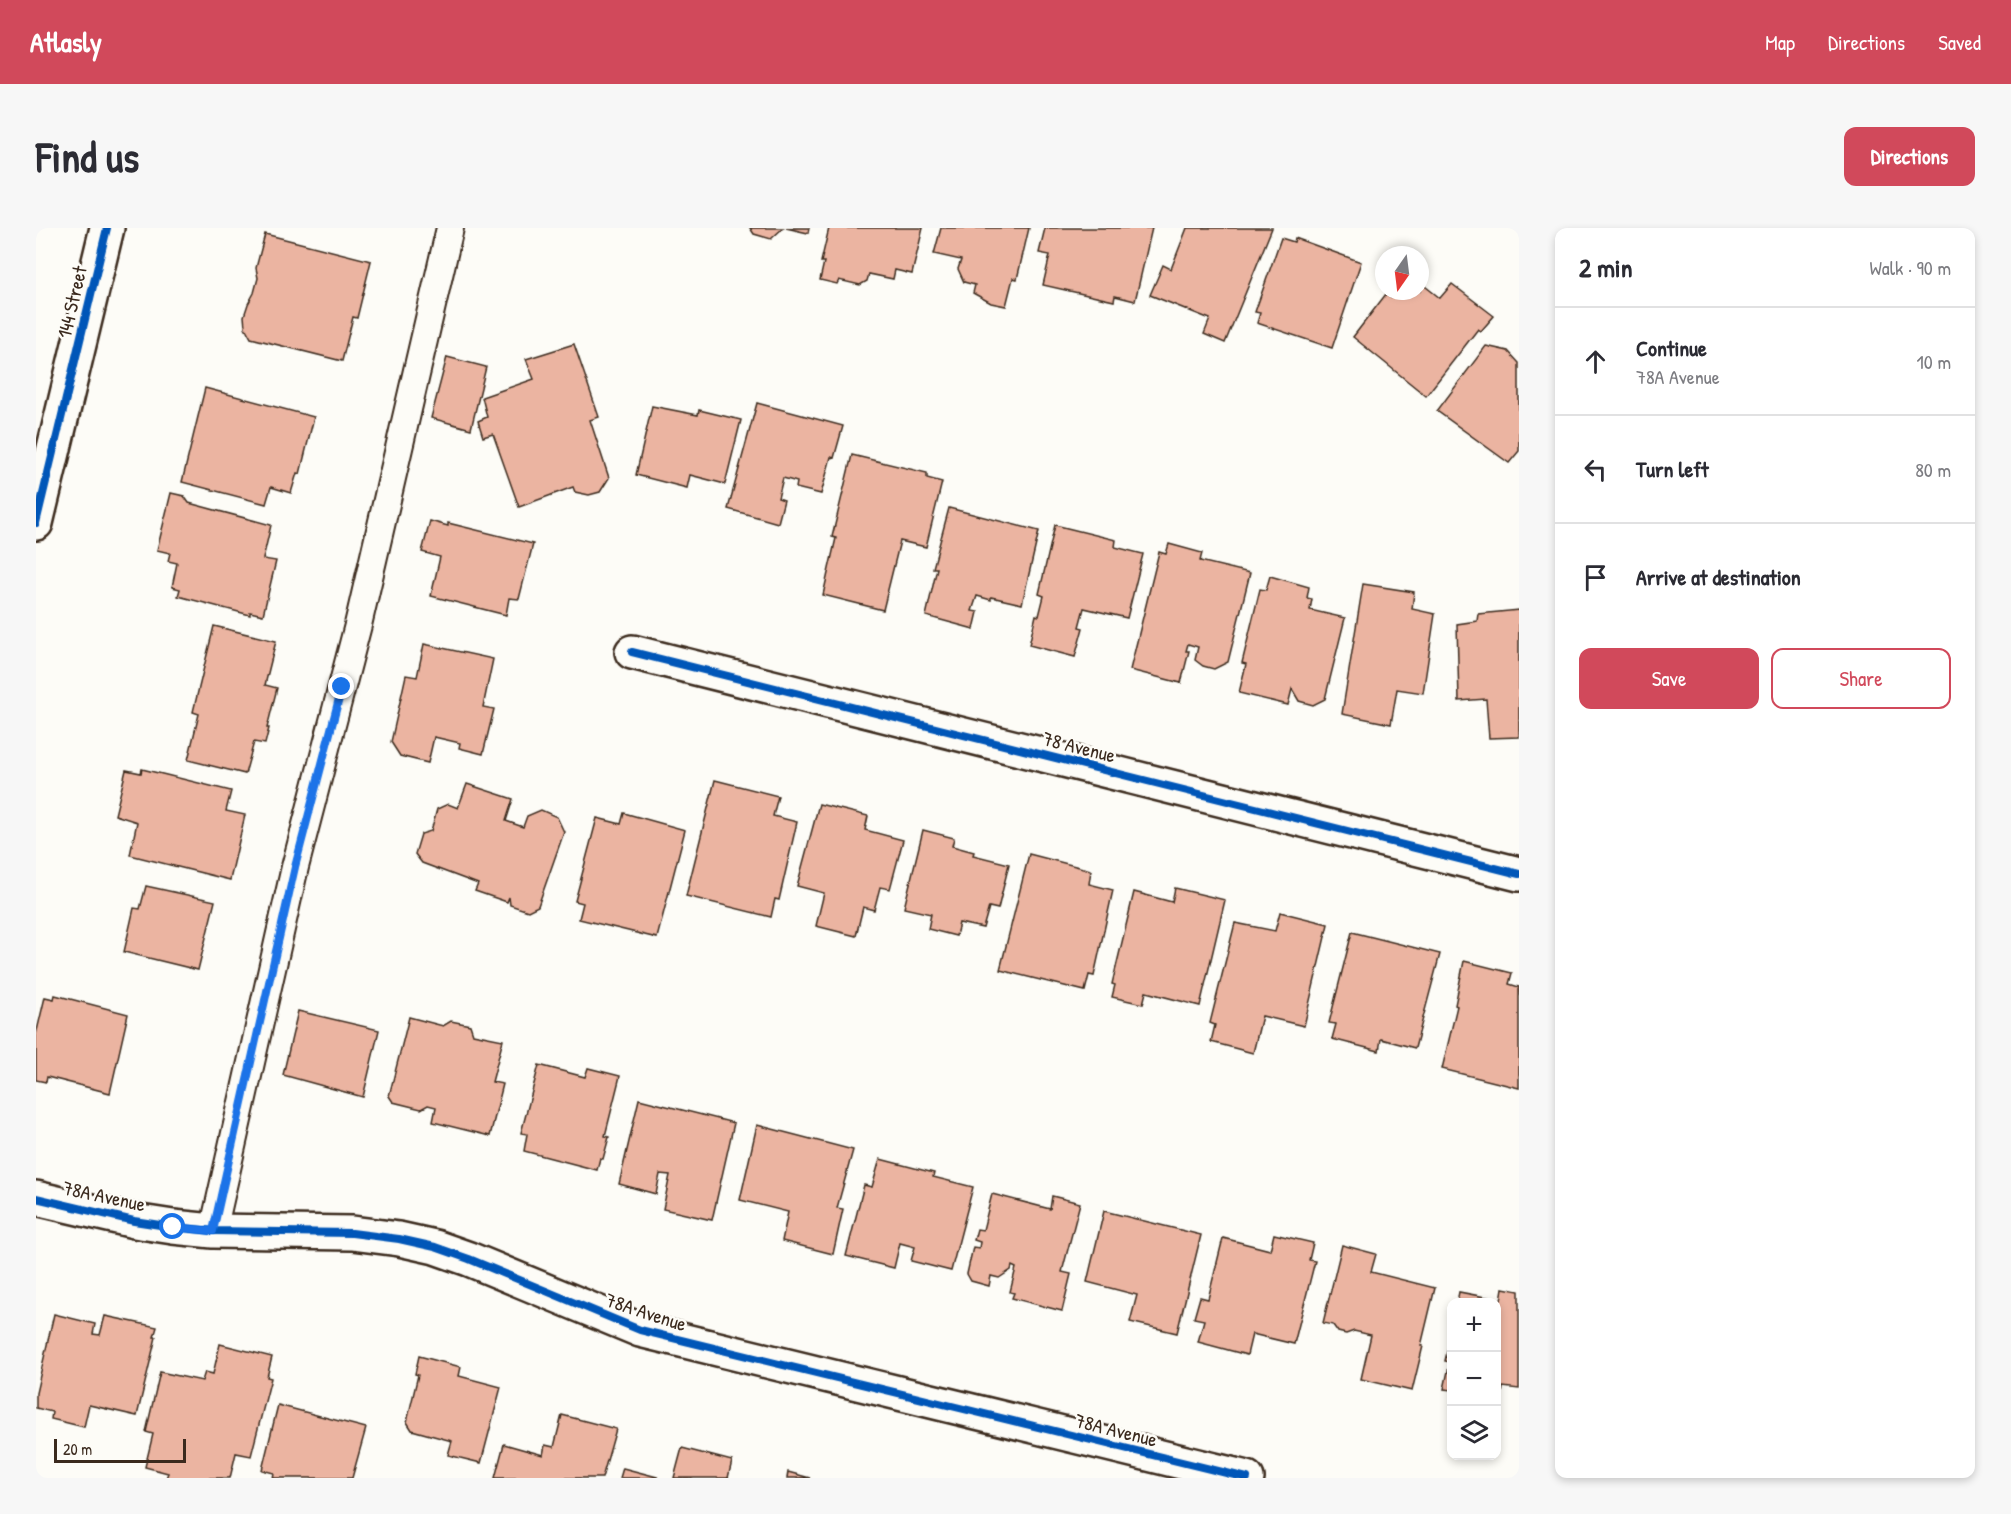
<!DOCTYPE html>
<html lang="en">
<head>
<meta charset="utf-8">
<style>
  body { margin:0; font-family:"Patrick Hand",sans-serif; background:#f7f7f7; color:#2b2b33 }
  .controls { position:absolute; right:18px; bottom:18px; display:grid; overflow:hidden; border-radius:12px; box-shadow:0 3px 9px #0003 }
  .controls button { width:54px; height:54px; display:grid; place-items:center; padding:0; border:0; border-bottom:2px solid #e1e1e2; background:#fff; color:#2b2b33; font:30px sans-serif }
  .compass { position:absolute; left:1339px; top:18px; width:54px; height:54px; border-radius:50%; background:#fff; box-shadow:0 3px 9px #0003; rotate:194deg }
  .scale { position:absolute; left:18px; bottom:15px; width:132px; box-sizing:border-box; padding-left:6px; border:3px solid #3b2a1e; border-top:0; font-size:16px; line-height:21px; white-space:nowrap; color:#3b2a1e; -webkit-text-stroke:4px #fdfcf7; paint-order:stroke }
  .stop { position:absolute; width:18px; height:18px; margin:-14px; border:4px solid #1a73e8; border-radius:50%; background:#fff }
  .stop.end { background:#1a73e8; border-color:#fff; box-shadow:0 2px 6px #0008 }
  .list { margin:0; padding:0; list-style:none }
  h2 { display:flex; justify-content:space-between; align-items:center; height:78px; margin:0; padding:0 24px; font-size:26px }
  h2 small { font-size:20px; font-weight:400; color:#7c7c81 }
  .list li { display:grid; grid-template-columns:39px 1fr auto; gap:18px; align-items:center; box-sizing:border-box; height:108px; padding:0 24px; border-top:2px solid #e1e1e2 }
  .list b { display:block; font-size:22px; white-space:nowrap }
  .list p { margin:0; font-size:20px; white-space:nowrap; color:#7c7c81 }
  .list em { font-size:20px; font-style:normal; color:#7c7c81 }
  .actions { display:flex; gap:12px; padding:18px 24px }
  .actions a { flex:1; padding:14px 0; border:2px solid #d1495b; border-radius:12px; text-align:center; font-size:21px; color:#d1495b }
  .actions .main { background:#d1495b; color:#fff }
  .icon { flex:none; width:33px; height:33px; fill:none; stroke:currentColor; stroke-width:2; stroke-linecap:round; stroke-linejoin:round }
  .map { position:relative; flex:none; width:1483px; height:1250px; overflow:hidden; border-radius:12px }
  header { display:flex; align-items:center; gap:36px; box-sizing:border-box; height:84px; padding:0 30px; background:#d1495b; color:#fff }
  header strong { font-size:28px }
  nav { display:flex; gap:33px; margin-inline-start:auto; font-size:21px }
  .intro { display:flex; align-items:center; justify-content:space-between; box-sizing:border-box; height:144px; padding:0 36px }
  h1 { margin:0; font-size:42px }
  .button { padding:15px 27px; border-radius:12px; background:#d1495b; color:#fff; font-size:21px; font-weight:700 }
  main { display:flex; gap:36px; padding:0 36px }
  aside { flex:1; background:#fff; border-radius:12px; box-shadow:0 3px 9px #0003 }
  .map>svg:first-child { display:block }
</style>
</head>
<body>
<header>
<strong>Atlasly</strong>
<nav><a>Map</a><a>Directions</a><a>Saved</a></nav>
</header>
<div class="intro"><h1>Find us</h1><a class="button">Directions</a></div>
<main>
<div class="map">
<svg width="1483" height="1250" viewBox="0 0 1483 1250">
  <rect width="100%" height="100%" fill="#fdfcf7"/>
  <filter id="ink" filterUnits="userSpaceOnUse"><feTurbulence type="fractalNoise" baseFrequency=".0167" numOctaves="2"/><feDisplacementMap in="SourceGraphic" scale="12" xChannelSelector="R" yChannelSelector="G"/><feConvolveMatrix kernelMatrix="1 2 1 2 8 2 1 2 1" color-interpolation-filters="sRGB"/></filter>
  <g filter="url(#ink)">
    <g fill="#ebb4a1" stroke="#3b2a1e" stroke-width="1.5">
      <polygon points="714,0 747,0 735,11 718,6"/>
      <polygon points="750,0 773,0 772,5"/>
      <polygon points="793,0 887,0 876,46 859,42 857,51 833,46 831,53 824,57 803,52 801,56 784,52 788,34 785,34"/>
      <polygon points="905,0 993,0 981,51 977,50 970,78 955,75 937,65 939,57 928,54 922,41 925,32 898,26"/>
      <polygon points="1009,0 1116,0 1099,73 1079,68 1078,73 1007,57 1014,27 1003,25"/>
      <polygon points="1151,0 1236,0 1189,115 1168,106 1174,91 1114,67 1127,37 1135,41"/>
      <polygon points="229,6 335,33 321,90 317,89 306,133 215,110 209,99 208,88 212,76 218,65 222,50 220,40"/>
      <polygon points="1245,10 1258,14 1259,10 1325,34 1296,120 1221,95 1224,85 1219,84"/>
      <polygon points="1385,55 1404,70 1416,56 1458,88 1445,103 1442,101 1390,168 1317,109 1350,66 1355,70 1360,63 1384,63"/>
      <polygon points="538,116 563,189 554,192 573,250 564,264 553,267 539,264 537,259 483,279 457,206 447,209 442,193 451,189 446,169 498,151 490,131"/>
      <polygon points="1450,118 1472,123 1483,135 1483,223 1473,235 1401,183"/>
      <polygon points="411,129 450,139 435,201 395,190"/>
      <polygon points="169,160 278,189 264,246 261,245 255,265 235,259 230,276 146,254"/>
      <polygon points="721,175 807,198 798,230 795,229 785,266 760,260 761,254 747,250 742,270 748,272 742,295 692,281"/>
      <polygon points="616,178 662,187 663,182 705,192 689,256 654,247 651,260 600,247"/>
      <polygon points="816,227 891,245 891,250 906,254 890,319 864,313 847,382 787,367 800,310 796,309"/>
      <polygon points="135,265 148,268 153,275 235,297 227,331 240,333 227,387 214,384 214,387 142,368 144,361 136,359 141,335 132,333 134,325 121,322"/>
      <polygon points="913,280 1003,303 986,376 955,369 955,372 941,368 936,383 942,384 938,401 890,388 901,340 897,340"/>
      <polygon points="394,293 412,298 412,295 497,316 483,371 473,370 470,387 395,368 404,329 386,324"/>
      <polygon points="1019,297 1080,312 1079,319 1107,326 1091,390 1048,380 1043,399 1047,400 1039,429 993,417 1000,387 1003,388 1008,368 1003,366"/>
      <polygon points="1133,316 1166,325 1164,333 1214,345 1192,434 1178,441 1167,438 1159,432 1162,419 1152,416 1150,423 1153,423 1145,455 1094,442 1123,324 1130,326"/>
      <polygon points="1234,348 1273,359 1271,370 1276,371 1274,382 1309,390 1289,471 1277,477 1263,473 1256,461 1252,477 1203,465 1210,436 1206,435 1224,361 1230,362"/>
      <polygon points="1327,356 1378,364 1376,381 1399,386 1387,465 1361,461 1355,496 1306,486"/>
      <polygon points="1483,382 1483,509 1453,510 1450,471 1423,473 1421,396 1441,393 1442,386"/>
      <polygon points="178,398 240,413 229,457 241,460 231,500 233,500 229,516 218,514 209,546 152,532 163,486 157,484"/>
      <polygon points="388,416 457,431 447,479 458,481 447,526 423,520 424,515 398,509 392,535 364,528 355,514 370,447 381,449"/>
      <polygon points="106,541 195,563 190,583 209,587 194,652 94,627 101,594 79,587 90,542 105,545"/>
      <polygon points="679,552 742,568 737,588 761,594 743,672 739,671 735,689 650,668"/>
      <polygon points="431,556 477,571 470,593 487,599 491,588 505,582 521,589 528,604 502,678 492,683 474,677 473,669 471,674 439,663 442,656 386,635 379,626 385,606 395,603 401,581 412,576 422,580"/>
      <polygon points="783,576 832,588 829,602 867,612 854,661 844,659 838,682 827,679 820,708 780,698 788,665 761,658"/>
      <polygon points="588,585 649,602 621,710 543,691 547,675 539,673 561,590 585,596"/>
      <polygon points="887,602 918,610 916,618 938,624 937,627 973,636 962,681 953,679 947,700 923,695 920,708 892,701 895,686 868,680"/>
      <polygon points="993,626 1055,642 1053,656 1077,662 1058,748 1053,747 1049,763 964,742"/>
      <polygon points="110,658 179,673 162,742 88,724 98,680 104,681"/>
      <polygon points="1139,660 1189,672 1164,778 1110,764 1107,776 1076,769 1079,757 1076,756 1098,664 1136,674"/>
      <polygon points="1244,684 1292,696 1268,798 1226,788 1217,825 1175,814 1179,797 1174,795 1199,695 1239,703"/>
      <polygon points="1316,704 1404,726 1379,820 1345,811 1343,823 1296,811 1300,796 1293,795"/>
      <polygon points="1428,733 1476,745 1473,756 1483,759 1483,860 1406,841 1421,778 1419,777"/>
      <polygon points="19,767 92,786 74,865 11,849 10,854 0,852 0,807 9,769 18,771"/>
      <polygon points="262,783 343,802 327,869 247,847"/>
      <polygon points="373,789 407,798 415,793 434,797 437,806 467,812 456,854 467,856 454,908 397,894 400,879 392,877 385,881 357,874 353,868"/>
      <polygon points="503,837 549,849 552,840 584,848 569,908 573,909 567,931 564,930 561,942 488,923 491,906 485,905"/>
      <polygon points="603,871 698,895 676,992 627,981 634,947 624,946 620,966 583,956"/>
      <polygon points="721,897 817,922 801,980 807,981 797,1026 746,1013 752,984 704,972"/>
      <polygon points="844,931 898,945 897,949 937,959 915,1043 875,1033 879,1019 864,1015 858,1040 810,1028 828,957 836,959"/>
      <polygon points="956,966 1014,981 1016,968 1044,975 1026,1044 1035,1046 1026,1083 976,1070 978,1065 974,1064 980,1040 976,1038 975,1042 963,1050 955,1048 953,1058 935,1053 931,1046 937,1019 943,1020 944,1014 938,1012 941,1001 947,1002"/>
      <polygon points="1068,983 1165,1007 1141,1105 1094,1094 1101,1067 1051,1054"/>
      <polygon points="1238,1006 1277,1015 1273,1032 1279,1033 1258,1116 1216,1106 1211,1127 1162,1114 1168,1092 1158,1090 1164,1069 1172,1071 1187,1010 1234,1022"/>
      <polygon points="1306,1017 1340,1026 1335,1044 1399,1060 1385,1118 1387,1118 1376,1163 1325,1151 1335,1107 1318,1103 1310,1106 1302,1104 1297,1097 1287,1095"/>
      <polygon points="1467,1060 1483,1063 1483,1161 1467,1159 1465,1173 1460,1172 1460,1074 1421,1074 1423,1064 1465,1072"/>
      <polygon points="18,1086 59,1096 57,1106 64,1107 69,1088 121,1099 118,1109 120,1109 101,1188 53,1177 48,1199 15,1191 16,1184 0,1180 0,1165"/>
      <polygon points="1416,1101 1416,1162 1408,1161 1414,1134 1409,1133"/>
      <polygon points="184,1116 236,1129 231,1149 235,1150 215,1228 200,1225 194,1250 130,1250 132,1245 109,1239 117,1206 110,1204 124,1144 166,1153 169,1144 177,1146"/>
      <polygon points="383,1128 425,1139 423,1148 465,1159 445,1235 412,1227 416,1213 376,1202 371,1194 382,1147 379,1146"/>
      <polygon points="242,1177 330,1200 316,1250 237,1250 238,1245 226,1242"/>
      <polygon points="526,1187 580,1201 566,1250 459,1250 468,1216 507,1227 509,1217 518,1219"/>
      <polygon points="646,1220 696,1233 692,1250 638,1250"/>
      <polygon points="587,1240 621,1249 620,1250 584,1250"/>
      <polygon points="752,1244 774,1250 751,1250"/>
    </g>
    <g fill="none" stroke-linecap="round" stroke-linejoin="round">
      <defs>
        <polyline id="lane" points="177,1003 259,639 322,397 414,0"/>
        <g id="street">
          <polyline points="596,424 1483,646"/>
          <polyline points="0,970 98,993 137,999 177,1003 316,1005 363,1011 399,1019 433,1031 604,1102 1211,1250"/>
        </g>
        <polyline id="secondary" points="0,295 71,0"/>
      </defs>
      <use href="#lane" stroke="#3b2a1e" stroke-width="30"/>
      <use href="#street" stroke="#3b2a1e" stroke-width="38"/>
      <use href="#secondary" stroke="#3b2a1e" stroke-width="38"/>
      <use href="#lane" stroke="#fdfcf7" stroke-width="26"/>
      <use href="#street" stroke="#fdfcf7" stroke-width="33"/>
      <use href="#secondary" stroke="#fdfcf7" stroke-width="33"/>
      <defs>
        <g id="cycleway">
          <polyline points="0,295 71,0"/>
          <polyline points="596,424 1483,646"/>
          <polyline points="0,970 98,993 137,999 177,1003 316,1005 363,1011 399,1019 433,1031 604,1102 1211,1250"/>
        </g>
      </defs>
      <use href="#cycleway" stroke="#fdfcf7" stroke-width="11"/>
      <use href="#cycleway" stroke="#0057b8" stroke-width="8"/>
    </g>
  </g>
  <g fill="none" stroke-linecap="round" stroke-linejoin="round" filter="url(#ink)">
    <polyline stroke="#1a73e8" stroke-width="8" points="137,999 177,1003 259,639 306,459"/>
  </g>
  <g text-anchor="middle" stroke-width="5" stroke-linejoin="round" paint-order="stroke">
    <g font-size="20" fill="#3b2a1e" stroke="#fdfcf7">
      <text transform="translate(36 74) rotate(-77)" y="7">144 Street</text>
      <text transform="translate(1043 519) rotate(14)" y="7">78 Avenue</text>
      <text transform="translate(68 968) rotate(12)" y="7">78A Avenue</text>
      <text transform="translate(610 1084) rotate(18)" y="7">78A Avenue</text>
      <text transform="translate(1080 1202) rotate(14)" y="7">78A Avenue</text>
    </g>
  </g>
</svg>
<div class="controls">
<button>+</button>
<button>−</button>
<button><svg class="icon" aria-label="layers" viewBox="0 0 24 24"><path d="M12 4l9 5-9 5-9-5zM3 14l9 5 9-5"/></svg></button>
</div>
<svg class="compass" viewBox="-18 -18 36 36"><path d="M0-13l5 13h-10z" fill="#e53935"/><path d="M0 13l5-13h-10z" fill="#7c7c81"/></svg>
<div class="scale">20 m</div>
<div class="stop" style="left:137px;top:999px"></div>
<div class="stop end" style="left:306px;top:459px"></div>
</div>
<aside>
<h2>2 min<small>Walk · 90 m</small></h2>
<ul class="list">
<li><svg class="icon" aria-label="ahead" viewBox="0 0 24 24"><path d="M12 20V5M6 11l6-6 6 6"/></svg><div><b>Continue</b><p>78A Avenue</p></div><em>10 m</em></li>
<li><svg class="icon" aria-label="left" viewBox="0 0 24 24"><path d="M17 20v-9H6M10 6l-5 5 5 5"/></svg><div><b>Turn left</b></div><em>80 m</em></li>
<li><svg class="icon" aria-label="arrive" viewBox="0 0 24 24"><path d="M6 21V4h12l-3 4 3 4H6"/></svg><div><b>Arrive at destination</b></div></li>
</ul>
<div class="actions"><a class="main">Save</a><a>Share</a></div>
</aside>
</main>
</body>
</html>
